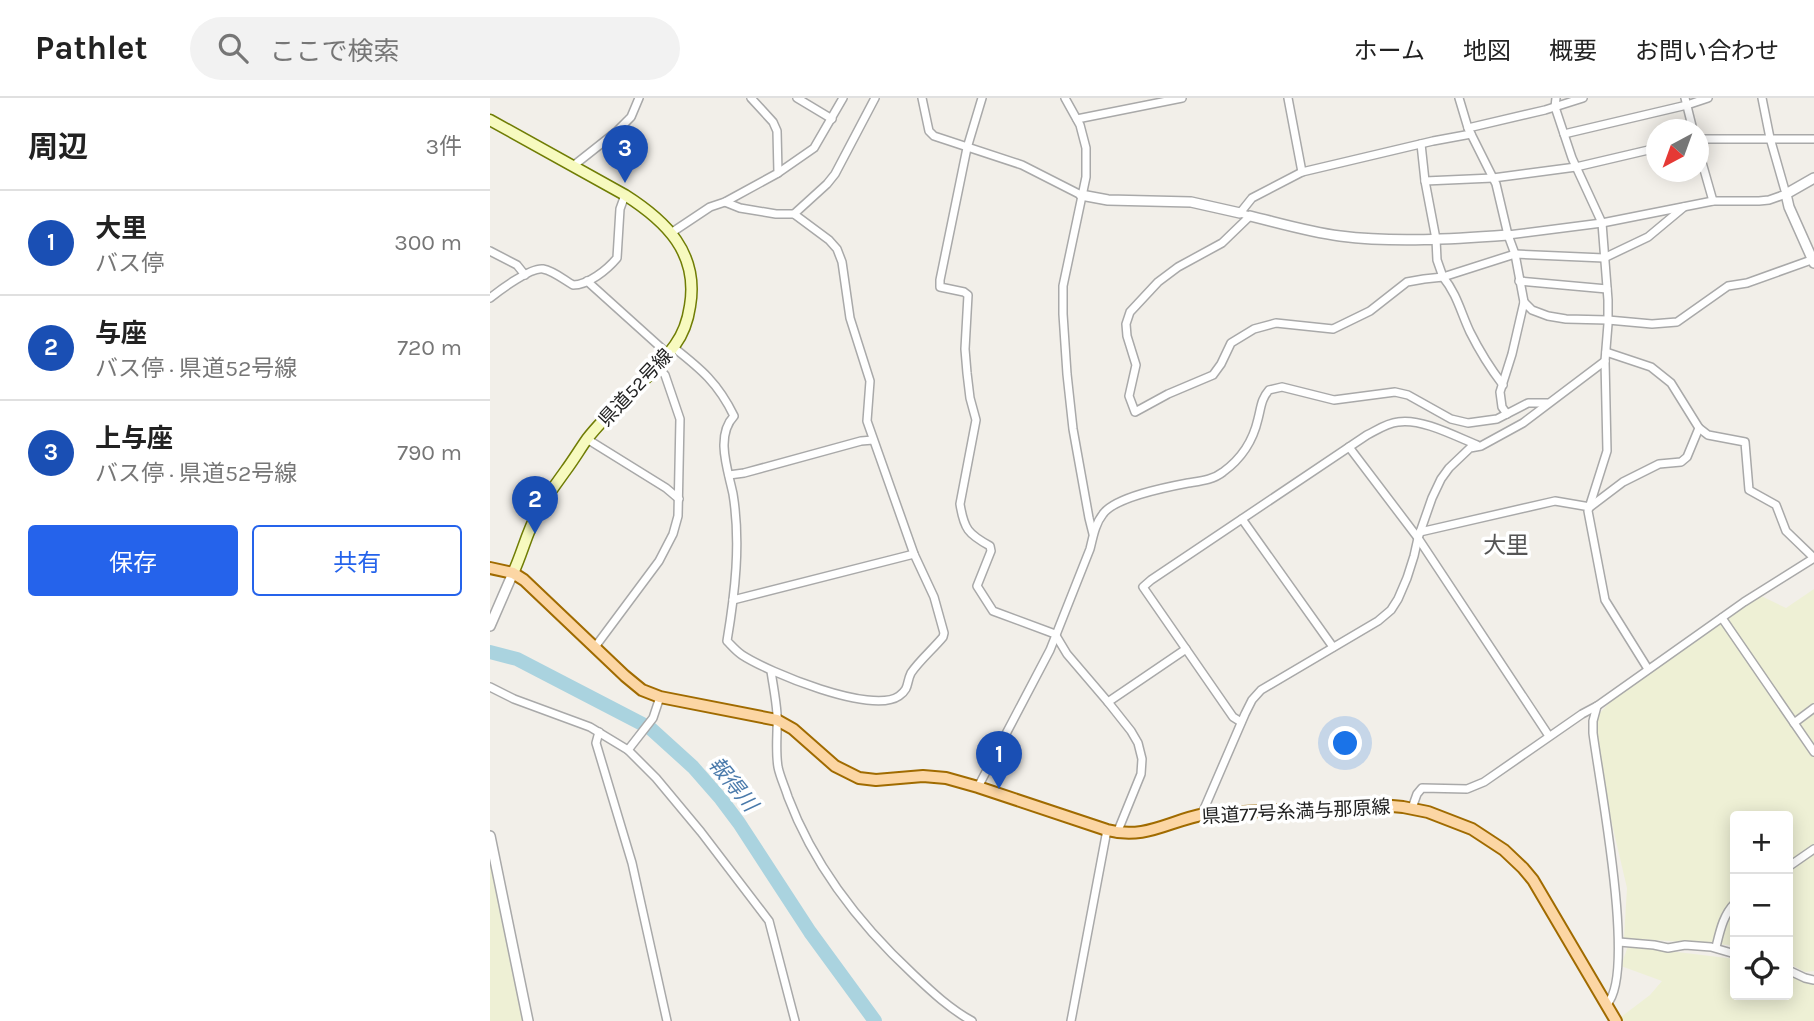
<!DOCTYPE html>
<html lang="ja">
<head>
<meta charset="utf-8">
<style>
  body { margin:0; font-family:Karla,"Noto Sans JP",sans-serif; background:#f2f2f2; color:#222 }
  .controls { position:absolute; right:21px; bottom:21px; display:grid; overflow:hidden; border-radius:7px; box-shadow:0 4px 18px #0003 }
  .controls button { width:63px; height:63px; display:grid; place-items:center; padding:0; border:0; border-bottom:2px solid #e0e0e0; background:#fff; color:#222; font:35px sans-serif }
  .compass { position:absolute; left:1156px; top:21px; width:63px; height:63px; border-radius:50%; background:#fff; box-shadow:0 4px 18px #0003; rotate:221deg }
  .you { position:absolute; left:856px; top:646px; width:24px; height:24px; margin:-18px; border:5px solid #fff; border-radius:50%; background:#1a73e8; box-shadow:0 0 0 10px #1a73e833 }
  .badge { display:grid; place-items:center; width:46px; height:46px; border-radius:50%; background:#2563eb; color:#fff; font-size:23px; font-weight:700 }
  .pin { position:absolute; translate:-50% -58px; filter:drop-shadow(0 2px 4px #0008) }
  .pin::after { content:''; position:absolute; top:37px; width:24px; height:21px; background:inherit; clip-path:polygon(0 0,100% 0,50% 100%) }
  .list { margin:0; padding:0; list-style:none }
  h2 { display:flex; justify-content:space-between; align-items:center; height:91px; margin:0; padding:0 28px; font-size:30px }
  h2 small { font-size:23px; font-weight:400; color:#767676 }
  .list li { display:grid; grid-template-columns:46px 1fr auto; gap:21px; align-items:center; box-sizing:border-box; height:105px; padding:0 28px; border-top:2px solid #e0e0e0 }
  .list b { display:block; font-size:26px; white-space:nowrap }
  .list p { margin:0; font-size:23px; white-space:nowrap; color:#767676 }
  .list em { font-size:23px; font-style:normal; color:#767676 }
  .actions { display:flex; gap:14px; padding:21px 28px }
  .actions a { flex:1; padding:16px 0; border:2px solid #2563eb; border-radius:7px; text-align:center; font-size:24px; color:#2563eb }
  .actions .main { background:#2563eb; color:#fff }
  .icon { flex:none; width:38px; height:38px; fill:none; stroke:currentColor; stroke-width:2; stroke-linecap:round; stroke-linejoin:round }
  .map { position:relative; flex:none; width:1324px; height:923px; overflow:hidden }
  header { display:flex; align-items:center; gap:42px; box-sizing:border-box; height:98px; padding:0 35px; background:#fff; border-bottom:2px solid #e0e0e0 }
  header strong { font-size:33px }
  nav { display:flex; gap:38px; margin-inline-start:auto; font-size:24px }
  .search { width:490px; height:63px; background:#f2f2f2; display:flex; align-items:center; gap:18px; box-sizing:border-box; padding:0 24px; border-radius:38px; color:#767676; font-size:26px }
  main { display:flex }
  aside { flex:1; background:#fff }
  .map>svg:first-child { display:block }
</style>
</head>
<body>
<header>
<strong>Pathlet</strong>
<div class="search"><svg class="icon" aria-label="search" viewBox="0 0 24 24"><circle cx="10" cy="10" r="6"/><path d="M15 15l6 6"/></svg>ここで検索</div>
<nav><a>ホーム</a><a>地図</a><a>概要</a><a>お問い合わせ</a></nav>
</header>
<main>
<aside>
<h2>周辺<small>3件</small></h2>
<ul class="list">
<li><span class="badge" style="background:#1a4fb4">1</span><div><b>大里</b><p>バス停</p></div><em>300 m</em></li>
<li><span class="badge" style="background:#1a4fb4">2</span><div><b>与座</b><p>バス停 · 県道52号線</p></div><em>720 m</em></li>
<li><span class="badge" style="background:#1a4fb4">3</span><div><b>上与座</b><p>バス停 · 県道52号線</p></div><em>790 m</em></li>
</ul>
<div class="actions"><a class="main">保存</a><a>共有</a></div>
</aside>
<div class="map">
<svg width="1324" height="923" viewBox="0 0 1324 923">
  <rect width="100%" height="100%" fill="#f2efe9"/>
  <g fill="#eef0d5">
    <polygon points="1324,491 1324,873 1315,874 1298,865 1298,718 1245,718 1245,849 1239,847 1134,840 1137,790 1118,709 1106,635 1108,617 1121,603 1269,497 1296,510"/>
    <polygon points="0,754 4,772 34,923 0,923"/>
    <polygon points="1138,848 1245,861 1245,897 1298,897 1298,876 1324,885 1324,923 1133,923 1131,919 1160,897 1172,883 1131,868"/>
  </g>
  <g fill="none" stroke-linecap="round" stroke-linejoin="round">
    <polyline stroke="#aad3df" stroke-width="14" points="0,554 27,561 160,630 203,669 231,701 249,725 320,834 385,923"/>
    <defs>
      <g id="minor">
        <polyline points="307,0 342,21"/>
        <polyline points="432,0 439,33 444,38 532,67 591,97"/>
        <path d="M492 0 477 50 450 182V189L474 194 478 197 475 251 477 275 480 300 486 322 470 406C474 431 478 436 500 448L501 453 487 488 503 513 565 536 577 556 618 604 641 633 648 645 652 661 651 676 627 735"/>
        <polyline points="575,0 590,27 596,50 596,79 573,188 573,216 577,276 583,331 599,420 603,436"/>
        <polyline points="798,0 812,74"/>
        <polyline points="969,0 978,30 1006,86 1018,137 1025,156 1034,204 1022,256 1010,294 1012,309 1017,316"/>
        <polyline points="1066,0 1065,9 1082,60 1112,125 1118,202 1118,226 1115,263 1117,353 1098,413 1115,502 1158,571"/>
        <polyline points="1195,0 1203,32"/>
        <polyline points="587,21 692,0"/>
        <polyline points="978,30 1055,12 1093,0"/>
        <path d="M981 36 943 43 812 74 762 100 750 115 760 118 732 145 688 169 668 184 640 214 636 226 637 238 646 267 639 298 645 314 678 296 723 277 731 266 741 245 764 231 786 225 843 231 880 213 917 184 934 181 953 179C967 196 971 215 980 234 989 252 1000 270 1013 287"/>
        <polyline points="1074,36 1197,7 1218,0"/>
        <polyline points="1209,41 1324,41"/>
        <polyline points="931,46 935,83 946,141 947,162 953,179 1025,156 1114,160 1158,139 1194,109"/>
        <polyline points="1209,54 1223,103"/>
        <polyline points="83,68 126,34 141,19 149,0"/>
        <polyline points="288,75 324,50 353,0"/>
        <polyline points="935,83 1003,80 1086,69 1167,50"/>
        <polyline points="304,116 337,86 345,76 385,0"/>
        <polyline points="181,135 220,109 235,104 288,75 287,33 283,24 261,0"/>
        <polyline points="1018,137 1112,125 1223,103 1269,103 1279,102 1296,96 1280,40 1272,0"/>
        <polyline points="0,153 27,167 35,177"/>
        <polyline points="97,183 178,256"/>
        <polyline points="1029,183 1117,191"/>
        <path d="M0 200C10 192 41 169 53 171 64 173 74 182 83 187 98 187 117 172 127 160L130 111 135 97"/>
        <polyline points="1034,204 1042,212 1058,218 1076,221 1118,222 1162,226 1187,224 1238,188 1257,185 1324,161"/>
        <path d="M183 249C211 271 228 285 244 318 225 338 238 372 243 396 251 445 245 495 237 543 242 548 246 553 252 557 278 574 382 617 409 598 420 590 416 585 421 575 429 563 444 550 453 539L454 535 444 499 424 456 377 323 380 283 360 220 352 164 347 151 339 142 304 116H286L250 110 235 104"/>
        <polyline points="1209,330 1218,337 1255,344 1259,392 1286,407 1296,433 1324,460"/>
        <polyline points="97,341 176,390 189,401"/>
        <polyline points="859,349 928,440 1059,638"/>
        <polyline points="239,377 254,375 371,343 383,342"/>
        <polyline points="752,421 843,549"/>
        <polyline points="930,434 1065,403 1100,409 1133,384 1169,366 1191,364 1197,359 1209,330 1181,285 1161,269 1116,254"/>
        <polyline points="243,502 424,456"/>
        <polyline points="1232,520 1324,654"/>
        <polyline points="105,549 169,463 183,436 188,418 190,321 175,277 167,268"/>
        <path d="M281 573C283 587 286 601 287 616 288 633 285 651 288 669 290 679 295 689 298 699 324 768 370 827 424 877 442 894 460 911 482 923"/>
        <polyline points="0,589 24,601 100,629 138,652 166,680 211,734 279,823 305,923"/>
        <polyline points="618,604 696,551"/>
        <path d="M1107 608 1103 623V635C1109 683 1147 875 1117 906"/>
        <path d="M751 624 743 619 653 489 661 482 877 337C887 332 897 325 908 324 931 320 965 338 987 347"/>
        <polyline points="1304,625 1324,610"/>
        <polyline points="109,634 106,645 142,765 177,923"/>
        <polyline points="138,652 163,620 170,599"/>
        <path d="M488 689 560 552 600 451C603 439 605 426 613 416 625 399 677 389 698 385 710 383 723 382 733 374 751 361 763 343 768 321 771 310 771 301 779 292L792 289 844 302 905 294 918 297 961 321 978 325 1007 321 1038 305H1057"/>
        <polyline points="922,710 927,696 932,690 977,691 994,684 1092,616 1107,608 1254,504 1324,460"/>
        <polyline points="715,716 714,711 755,616 762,602 771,592 888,523 901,512 908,501 917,480 924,458 928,440 942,400 951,381 959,370 980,350 991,348 1033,325 1115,263"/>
        <polyline points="1298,769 1324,751"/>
        <polyline points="1129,844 1164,847 1178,850 1195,847 1221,849 1245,856"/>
        <path d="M1226 849C1230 833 1233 817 1245 805"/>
        <polyline points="1298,872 1315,880 1324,882"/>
        <polyline points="581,923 617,732"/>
      </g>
      <g id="tertiary">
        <polyline points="1324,80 1296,96 1299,109 1324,165"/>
        <polyline points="591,97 618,102 701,104 750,115"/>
        <path d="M760 118C789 125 819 134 850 138 905 145 963 141 1018 137"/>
        <polyline points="0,528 23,475"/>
        <polyline points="0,738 38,923"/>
      </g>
      <path id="secondary" d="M0 22 135 97C176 123 209 155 200 208 198 222 193 236 185 247 160 282 123 307 97 341 90 351 84 361 76 372 66 386 55 400 47 416 37 434 32 456 23 475"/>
      <path id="primary" d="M0 470 23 475 34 482 135 578 152 592 170 599 287 622 303 631 345 668 369 680 386 682 433 678 456 680 488 689 617 732C656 742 678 723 715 716L891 707 913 709 938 714 982 731 1014 752 1033 770 1043 782 1126 923"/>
    </defs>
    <use href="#minor" stroke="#a9a9a9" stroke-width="10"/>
    <use href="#tertiary" stroke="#a9a9a9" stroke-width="12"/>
    <use href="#secondary" stroke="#707d05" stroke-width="13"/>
    <use href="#primary" stroke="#a06b00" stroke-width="14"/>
    <use href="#minor" stroke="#fff" stroke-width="7"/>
    <use href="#tertiary" stroke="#fff" stroke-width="9"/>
    <use href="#secondary" stroke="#f7fabf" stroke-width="10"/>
    <use href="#primary" stroke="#fcd6a4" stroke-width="10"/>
  </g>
  <g text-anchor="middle" stroke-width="7" stroke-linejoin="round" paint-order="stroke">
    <g font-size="19" fill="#222" stroke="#fff">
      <text transform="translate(145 289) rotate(-47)" y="7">県道52号線</text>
      <text transform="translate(806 713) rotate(-3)" y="7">県道77号糸満与那原線</text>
    </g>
    <g font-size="21" font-style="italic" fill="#4a7aab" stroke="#fff">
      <text transform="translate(243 686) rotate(51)" y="7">報得川</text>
    </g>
    <g font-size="23" fill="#555" stroke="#fff">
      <text x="1016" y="455">大里</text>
    </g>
  </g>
</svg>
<div class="controls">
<button>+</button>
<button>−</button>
<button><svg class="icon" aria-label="locate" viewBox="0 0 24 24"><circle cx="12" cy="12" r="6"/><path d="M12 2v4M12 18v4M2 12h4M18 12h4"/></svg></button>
</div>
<svg class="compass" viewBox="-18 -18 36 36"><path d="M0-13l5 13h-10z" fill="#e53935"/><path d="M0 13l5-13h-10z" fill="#767676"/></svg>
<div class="you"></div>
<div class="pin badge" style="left:509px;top:691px;background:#1a4fb4">1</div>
<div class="pin badge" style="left:45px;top:436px;background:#1a4fb4">2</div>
<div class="pin badge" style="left:135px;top:85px;background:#1a4fb4">3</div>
</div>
</main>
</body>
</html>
